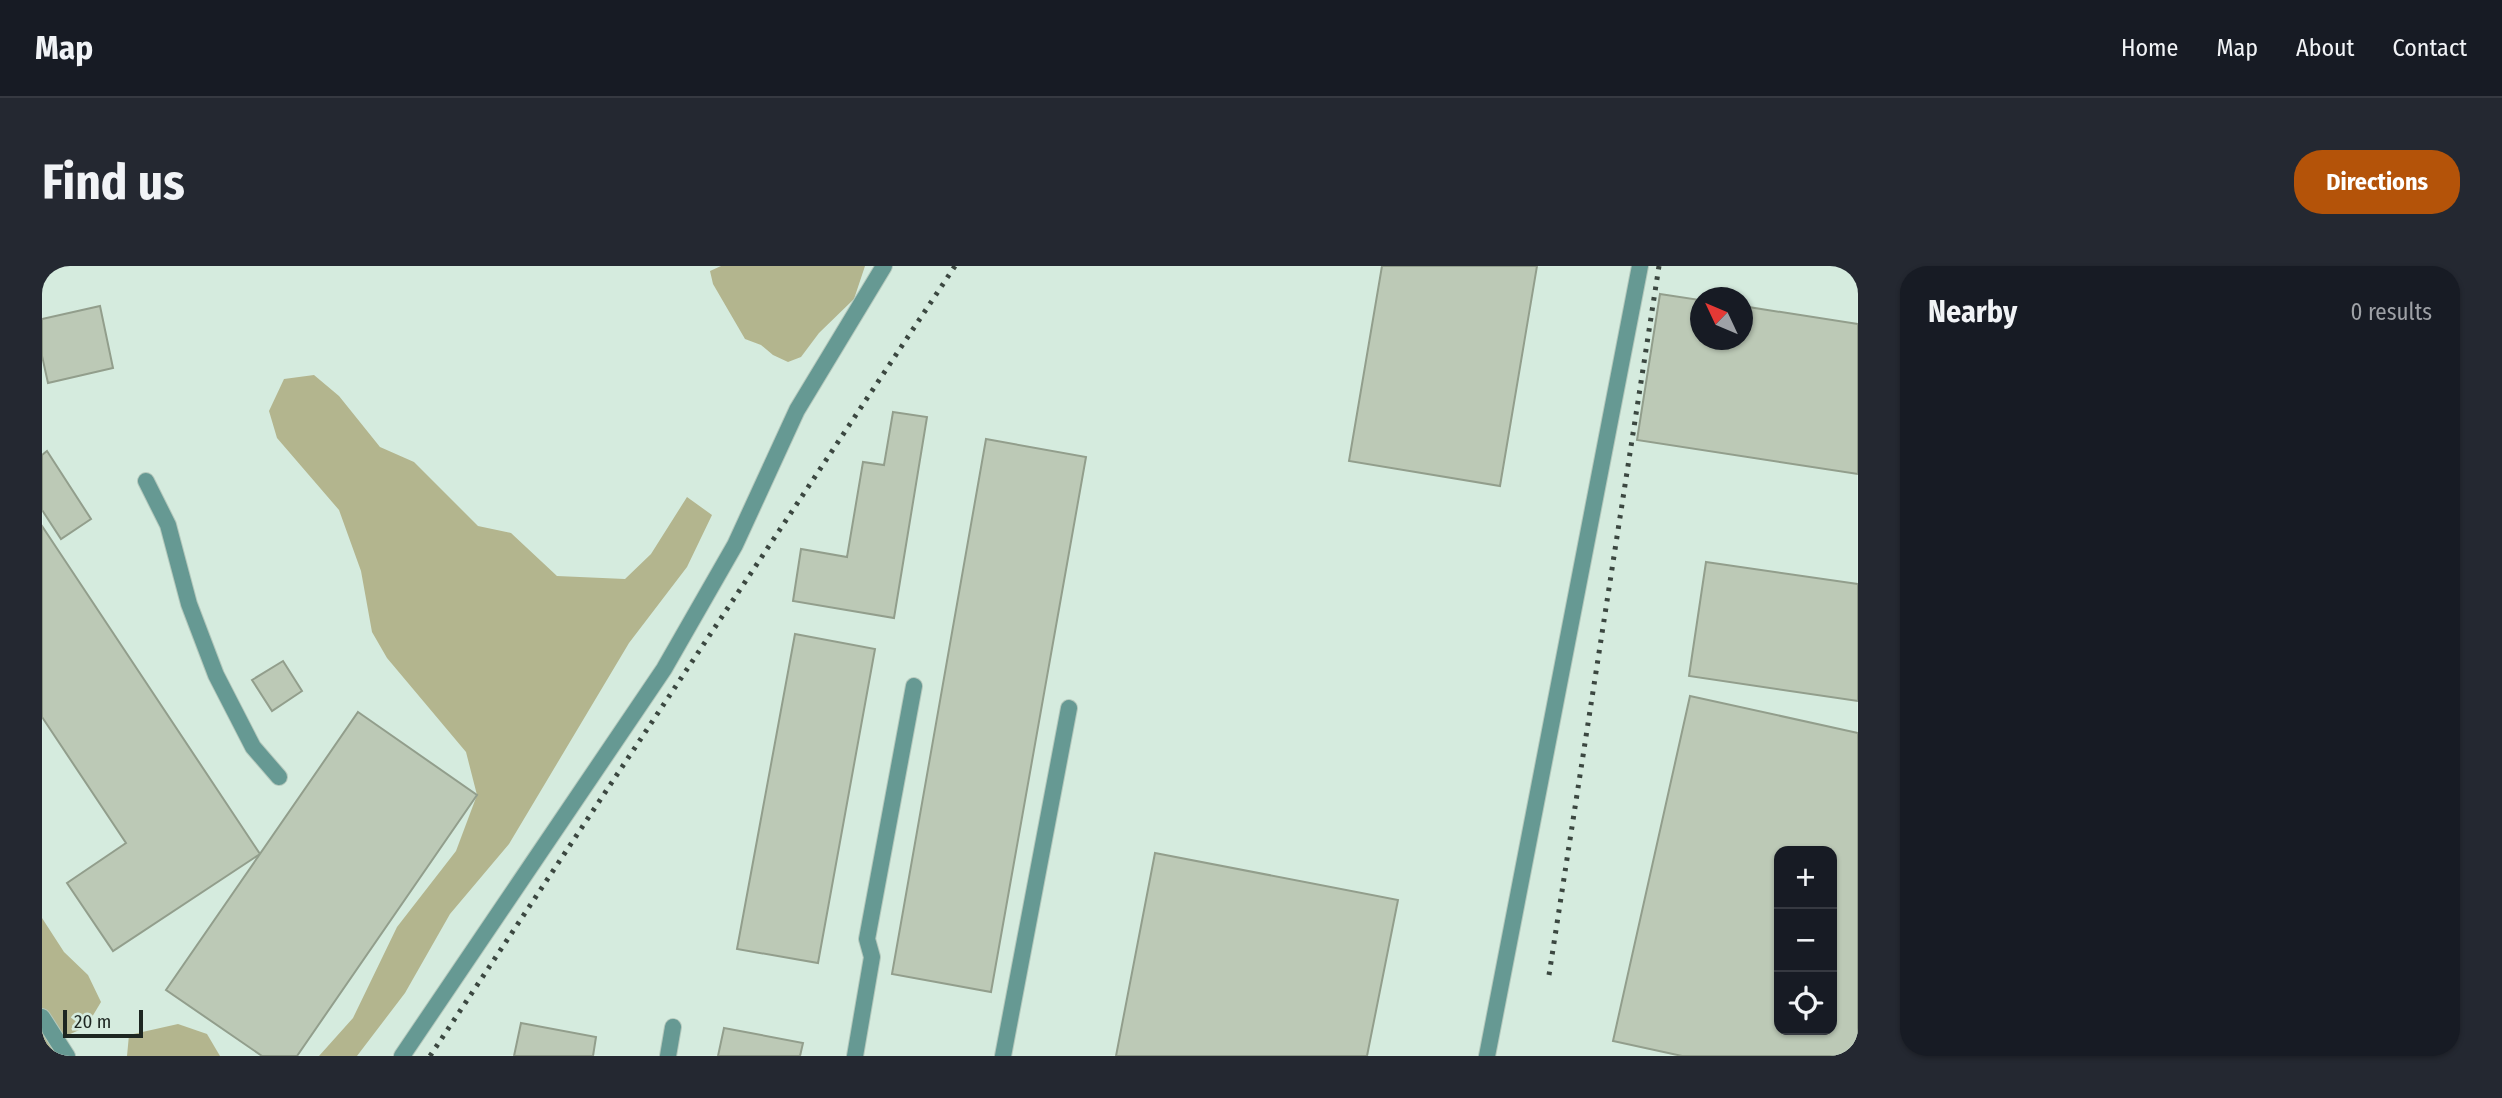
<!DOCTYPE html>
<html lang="en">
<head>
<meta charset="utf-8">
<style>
  body { margin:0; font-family:"Fira Sans Condensed",sans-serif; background:#242831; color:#f1f3f6 }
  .controls { position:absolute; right:21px; bottom:21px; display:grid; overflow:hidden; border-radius:14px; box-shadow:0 2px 5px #0004 }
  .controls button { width:63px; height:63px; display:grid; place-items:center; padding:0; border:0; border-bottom:2px solid #363941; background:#171b24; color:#f1f3f6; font:35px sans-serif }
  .compass { position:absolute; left:1648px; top:21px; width:63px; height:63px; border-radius:50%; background:#171b24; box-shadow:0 2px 5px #0004; rotate:314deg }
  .scale { position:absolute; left:21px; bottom:18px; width:80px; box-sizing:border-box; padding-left:7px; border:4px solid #1d2621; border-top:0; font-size:19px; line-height:24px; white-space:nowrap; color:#1d2621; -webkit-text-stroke:5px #d5ebde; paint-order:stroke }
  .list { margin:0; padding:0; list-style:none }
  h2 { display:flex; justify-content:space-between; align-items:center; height:91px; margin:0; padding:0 28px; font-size:30px }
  h2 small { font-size:23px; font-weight:400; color:#9ea1a6 }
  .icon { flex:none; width:38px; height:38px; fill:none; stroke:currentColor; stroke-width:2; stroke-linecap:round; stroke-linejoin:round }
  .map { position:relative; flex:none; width:1816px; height:790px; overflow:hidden; border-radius:28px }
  header { display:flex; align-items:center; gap:42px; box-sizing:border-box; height:98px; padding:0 35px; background:#171b24; border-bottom:2px solid #363941 }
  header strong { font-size:33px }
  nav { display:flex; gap:38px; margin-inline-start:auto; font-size:24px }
  .intro { display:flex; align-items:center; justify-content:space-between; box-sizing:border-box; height:168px; padding:0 42px }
  h1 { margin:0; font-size:49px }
  .button { padding:18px 32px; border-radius:28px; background:#b45309; color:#fff; font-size:24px; font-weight:700 }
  main { display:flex; gap:42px; padding:0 42px }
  aside { flex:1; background:#171b24; border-radius:28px; box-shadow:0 2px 5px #0004 }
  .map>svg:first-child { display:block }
</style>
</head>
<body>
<header>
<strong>Map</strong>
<nav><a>Home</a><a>Map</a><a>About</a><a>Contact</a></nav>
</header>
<div class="intro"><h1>Find us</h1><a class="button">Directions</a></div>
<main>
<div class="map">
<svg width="1816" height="790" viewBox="0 0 1816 790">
  <rect width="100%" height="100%" fill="#d5ebde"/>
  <g fill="#b3b58e">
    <polygon points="679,0 823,0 812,33 777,67 759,91 746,96 731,89 719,79 703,73 671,18 668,5"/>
    <polygon points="272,109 297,130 338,181 372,196 436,260 469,267 515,310 583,313 609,288 645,231 670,249 645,301 587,377 467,578 408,648 363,727 315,790 277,790 311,752 355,661 414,585 435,529 424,486 345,392 330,366 319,305 297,244 235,172 227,145 242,113"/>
    <polygon points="0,652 22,686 46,709 59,736 44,761 17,773 14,790 0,790"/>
    <polygon points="136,758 165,768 178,790 85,790 87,769"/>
  </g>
  <g fill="#bcc9b6" stroke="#929e8c" stroke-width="2" fill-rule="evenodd">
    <polygon points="1340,0 1495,0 1458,220 1307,195"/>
    <polygon points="1618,28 1658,34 1658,74 1700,74 1700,40 1816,58 1816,208 1595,174"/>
    <polygon points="58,40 71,102 6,117 0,90 0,53"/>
    <polygon points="851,146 885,151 852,352 751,335 759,283 805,291 821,196 842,199"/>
    <polygon points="944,173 1044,191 949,726 850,708"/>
    <polygon points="5,185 49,253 19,273 0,244 0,189"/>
    <polygon points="0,260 218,588 71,685 25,617 84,577 0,451"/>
    <polygon points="1664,296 1816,318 1816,435 1647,410"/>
    <polygon points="753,368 833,383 776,697 695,683"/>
    <polygon points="241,395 260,425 230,445 210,414"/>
    <path d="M1648 430 1816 467V790H1640L1571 775ZM1737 585H1790V764H1737Z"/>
    <polygon points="316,446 435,529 255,790 220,790 124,724"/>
    <polygon points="1113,587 1356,634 1325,790 1074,790"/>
    <polygon points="479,757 554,771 551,790 472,790"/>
    <polygon points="682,762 761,777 758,790 676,790"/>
  </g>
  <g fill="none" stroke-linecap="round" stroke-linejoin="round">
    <defs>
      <g id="service">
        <polyline points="104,215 126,259 147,338 174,409 211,481 237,511"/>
        <polyline points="0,751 25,790"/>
        <polyline points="360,790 622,403 693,279 755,144 842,0"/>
        <polyline points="626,790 631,761"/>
        <polyline points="813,790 830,691 825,673 872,420"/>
        <polyline points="961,790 1027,442"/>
        <polyline points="1445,790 1598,0"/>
      </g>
    </defs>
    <use href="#service" stroke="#b4c8bc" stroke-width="18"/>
    <use href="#service" stroke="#669993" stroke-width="16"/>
    <g stroke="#3b4740" stroke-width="5" stroke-dasharray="3.5 7" stroke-linecap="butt">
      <polyline points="1507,709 1617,0"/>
      <polyline points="388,790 913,0"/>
    </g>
  </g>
</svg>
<div class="controls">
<button>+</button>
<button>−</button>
<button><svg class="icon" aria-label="locate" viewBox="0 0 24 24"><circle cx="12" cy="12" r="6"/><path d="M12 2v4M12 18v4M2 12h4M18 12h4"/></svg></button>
</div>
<svg class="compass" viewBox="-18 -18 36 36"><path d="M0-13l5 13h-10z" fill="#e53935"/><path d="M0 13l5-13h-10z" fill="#9ea1a6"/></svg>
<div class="scale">20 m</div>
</div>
<aside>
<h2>Nearby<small>0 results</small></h2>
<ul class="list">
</ul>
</aside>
</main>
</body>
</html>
